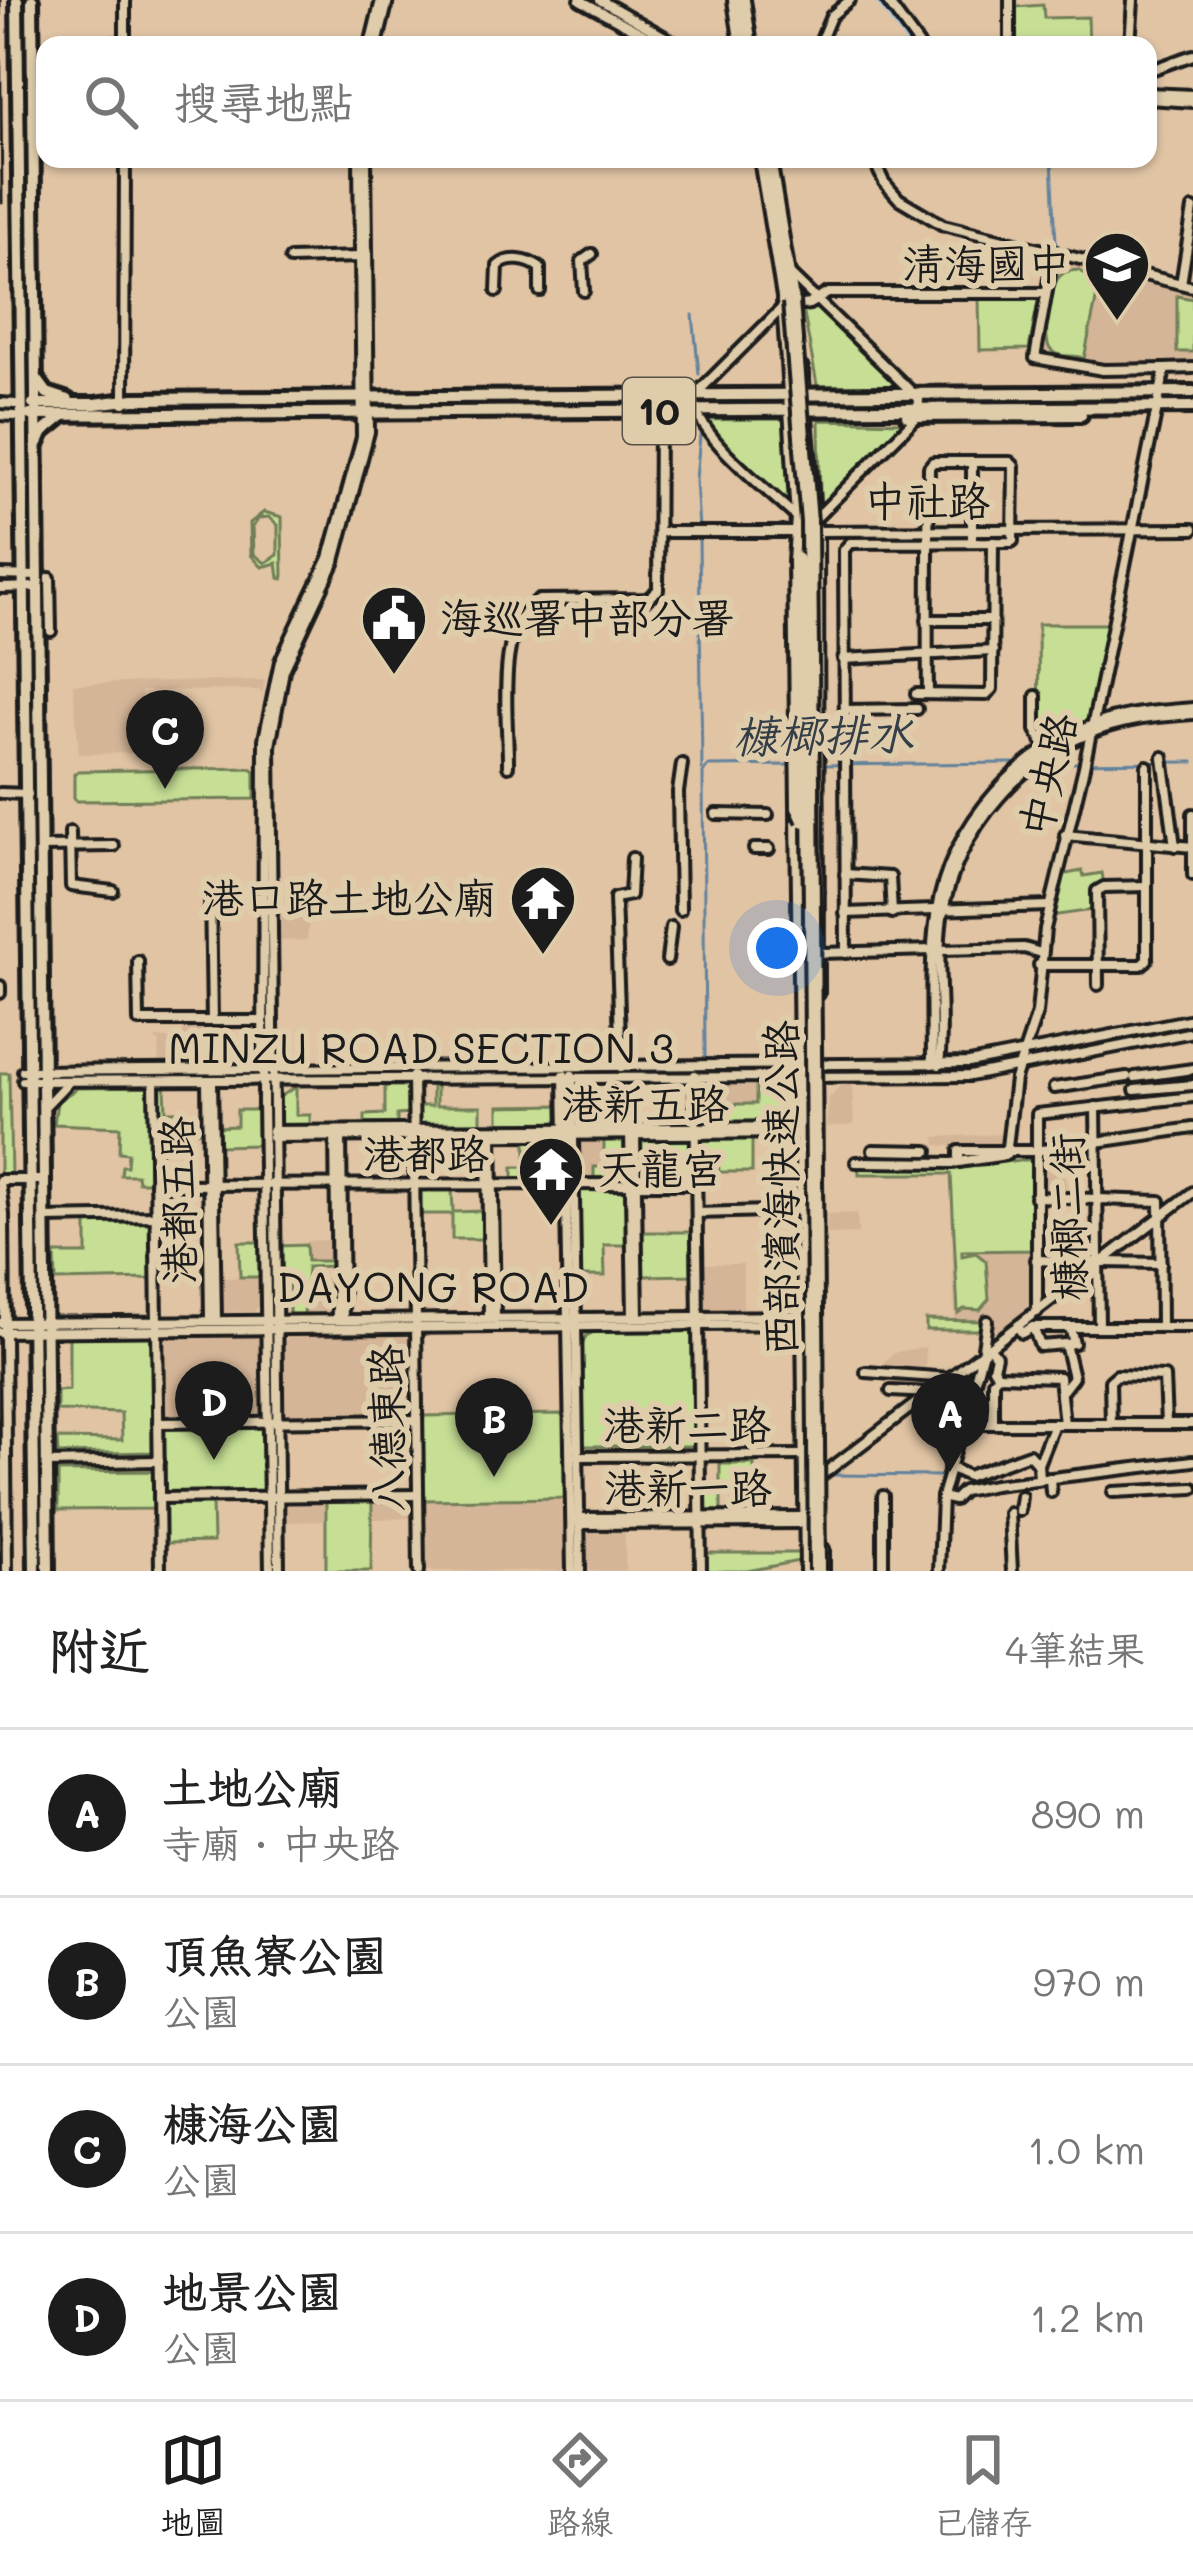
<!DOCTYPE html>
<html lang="zh-TW">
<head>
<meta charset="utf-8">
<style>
  body { margin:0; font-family:Mali,"LXGW WenKai TC",sans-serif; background:#f2f2f2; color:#222 }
  .you { position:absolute; left:777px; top:948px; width:42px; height:42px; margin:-30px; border:9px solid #fff; border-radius:50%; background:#1a73e8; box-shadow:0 0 0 18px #1a73e833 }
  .badge { display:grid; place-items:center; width:78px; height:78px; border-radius:50%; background:#1c1c1c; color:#fff; font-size:39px; font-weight:700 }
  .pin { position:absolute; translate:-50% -99px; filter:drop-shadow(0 3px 6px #0008) }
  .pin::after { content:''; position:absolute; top:63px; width:42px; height:36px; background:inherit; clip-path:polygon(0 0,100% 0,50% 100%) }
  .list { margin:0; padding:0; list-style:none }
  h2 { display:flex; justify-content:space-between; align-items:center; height:156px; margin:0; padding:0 48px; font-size:51px }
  h2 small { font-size:39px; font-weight:400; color:#767676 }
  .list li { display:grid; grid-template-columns:78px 1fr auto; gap:36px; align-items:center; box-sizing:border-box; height:168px; padding:0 48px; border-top:3px solid #e0e0e0 }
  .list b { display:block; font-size:45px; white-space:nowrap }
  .list p { margin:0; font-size:39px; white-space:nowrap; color:#767676 }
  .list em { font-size:39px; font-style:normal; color:#767676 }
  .icon { flex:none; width:66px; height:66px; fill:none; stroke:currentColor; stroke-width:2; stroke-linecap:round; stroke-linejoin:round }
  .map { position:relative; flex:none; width:1193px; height:1571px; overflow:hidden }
  .search { position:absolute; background:#fff; box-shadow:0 3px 9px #0004; left:36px; right:36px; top:36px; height:132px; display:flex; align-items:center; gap:30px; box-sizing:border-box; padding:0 42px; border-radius:24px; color:#767676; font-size:45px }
  .sheet { height:828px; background:#fff }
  nav { display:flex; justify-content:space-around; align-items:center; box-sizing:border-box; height:168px; border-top:3px solid #e0e0e0; background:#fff; font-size:33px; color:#767676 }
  nav a { display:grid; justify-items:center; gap:6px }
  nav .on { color:#1c1c1c }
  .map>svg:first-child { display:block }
</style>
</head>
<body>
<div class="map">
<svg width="1193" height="1571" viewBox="0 0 1193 1571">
  <rect width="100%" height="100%" fill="#e0c4a4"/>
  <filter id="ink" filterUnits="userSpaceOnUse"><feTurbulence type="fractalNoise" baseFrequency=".00833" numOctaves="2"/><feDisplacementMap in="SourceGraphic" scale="24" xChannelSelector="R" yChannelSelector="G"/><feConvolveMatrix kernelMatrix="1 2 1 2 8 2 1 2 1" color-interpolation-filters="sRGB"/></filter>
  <g filter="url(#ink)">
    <g fill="#d4b597">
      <polygon points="1055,257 1193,293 1193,365 1103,366 1036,353"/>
      <polygon points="265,680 262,694 260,690 141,691 141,753 79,754 73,684"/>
      <polygon points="275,908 309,915 307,940 276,941"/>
      <polygon points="184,1026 234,1026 235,1062 158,1063 160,1043 155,1038 181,1040"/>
      <polygon points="756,1083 757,1104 700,1104 700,1084"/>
      <polygon points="852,1083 854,1125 826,1127 829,1098 839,1087"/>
      <polygon points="1004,1134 1002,1149 936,1145 935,1137"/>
      <polygon points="585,1138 604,1138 604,1167 594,1168 594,1180 579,1180 579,1146"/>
      <polygon points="1051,1157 1053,1167 1063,1166 1068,1196 1039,1194 1038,1159"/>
      <polygon points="857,1213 858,1233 827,1234 827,1214"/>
      <polygon points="333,1240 333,1261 306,1261 306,1241"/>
      <polygon points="1033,1250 1034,1309 1006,1330 989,1330 989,1321 955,1320 952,1251"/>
      <polygon points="702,1264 743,1264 743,1311 703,1312"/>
      <polygon points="261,1277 261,1301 254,1312 222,1312 218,1278"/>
      <polygon points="304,1278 327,1278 327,1315 304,1316"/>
      <polygon points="248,1333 257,1337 262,1347 263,1417 163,1418 162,1334"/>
      <polygon points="412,1333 413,1416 282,1417 281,1349 288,1337"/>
      <polygon points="925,1347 926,1374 888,1373 884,1361 896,1352"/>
      <polygon points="565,1498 565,1571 424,1571 423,1500"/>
      <polygon points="372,1500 414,1500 414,1518 372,1519"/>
      <polygon points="283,1501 326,1501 326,1521 283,1522"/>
      <polygon points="625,1527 625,1571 586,1571 585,1540 589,1532 595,1528"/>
    </g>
    <g fill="#c6df95" stroke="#717e58" stroke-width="3" fill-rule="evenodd">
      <polygon points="1043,5 1044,18 1088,17 1089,45 1013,45 1014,7"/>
      <path d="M1078 270 1093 278 1101 276 1084 359C1076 352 1062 361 1051 350 1041 341 1050 285 1060 276 1066 270 1070 271 1078 270Z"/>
      <polygon points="799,287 904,390 818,390"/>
      <polygon points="1039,296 1029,349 980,350 979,297"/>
      <polygon points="1177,296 1193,299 1193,352 1177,352"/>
      <polygon points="784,419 791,508 700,420"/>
      <polygon points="819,420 903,422 823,505 820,501"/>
      <path d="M264 512 282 517 283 579 279 578 277 563 262 567 251 555 250 523ZM269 517 278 525V555L265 563 254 554 253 526 259 518Z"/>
      <polygon points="1038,624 1109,624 1088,721 1047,741 1039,729"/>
      <polygon points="251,768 255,771 255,799 77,801 74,798 74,774 78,771"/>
      <polygon points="1082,871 1084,876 1102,873 1104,884 1093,891 1093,910 1051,916 1061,875"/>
      <polygon points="1193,1024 1193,1029 1026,1060 1067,1048"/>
      <polygon points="0,1073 9,1073 11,1177 0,1175"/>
      <path d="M756 1083C781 1084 800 1095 792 1121L700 1125V1104H756Z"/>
      <polygon points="385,1086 408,1086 409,1114 397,1115 397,1127 365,1127 365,1115 385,1114"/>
      <polygon points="432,1086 436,1086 436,1106 481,1106 481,1126 418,1126 418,1106 432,1106"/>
      <polygon points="149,1087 151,1182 138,1182 137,1175 121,1175 122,1166 127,1166 128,1153 119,1152 120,1127 54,1124 57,1102 77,1088"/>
      <polygon points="159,1087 165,1087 166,1111 181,1111 182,1121 204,1120 204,1131 182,1132 182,1143 159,1143"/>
      <polygon points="296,1087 296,1115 310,1115 310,1127 284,1128 277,1121 278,1098"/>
      <polygon points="560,1105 559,1119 552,1125 499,1126 499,1106"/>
      <polygon points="237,1110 258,1110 259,1145 217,1146 216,1127 237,1126"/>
      <polygon points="752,1136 752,1172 719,1172 718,1155 701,1155 700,1137"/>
      <polygon points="691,1137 692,1180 648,1180 648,1168 639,1167 642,1140"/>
      <polygon points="526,1138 553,1138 559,1142 561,1180 554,1180 554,1168 550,1167 549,1180 513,1180 513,1167 526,1167"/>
      <polygon points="604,1138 625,1141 627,1180 594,1180 594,1167 604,1167"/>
      <polygon points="1012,1158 1012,1162 1032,1159 1033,1250 962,1251 962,1256 976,1253 986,1261 989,1299 980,1310 964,1309 958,1313 951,1174 859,1174 858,1164"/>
      <polygon points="419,1189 452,1189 453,1212 484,1211 485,1239 452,1239 452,1214 419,1214"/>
      <polygon points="579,1189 627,1189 628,1245 604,1245 605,1276 581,1276"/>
      <polygon points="151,1221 152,1279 56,1281 55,1254 87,1254 87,1222"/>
      <polygon points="640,1232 692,1232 693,1275 641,1276"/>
      <polygon points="239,1242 261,1242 261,1277 240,1277"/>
      <polygon points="306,1245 307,1261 333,1261 333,1266 307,1267 304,1316 289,1314 289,1279 280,1279 279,1246"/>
      <polygon points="796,1261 795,1300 786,1309 772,1311 771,1262"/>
      <polygon points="926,1320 983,1321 982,1330 926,1330"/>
      <polygon points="693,1330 695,1446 583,1446 582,1346 586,1336 596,1331"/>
      <polygon points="153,1334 154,1452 58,1454 57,1439 122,1440 121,1413 57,1411 57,1391 69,1390 69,1337"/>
      <polygon points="564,1414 565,1498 423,1500 422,1416"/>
      <polygon points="263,1426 264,1492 164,1494 163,1427"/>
      <polygon points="720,1464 754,1464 755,1514 733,1514 733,1490 721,1490 721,1514 705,1514 705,1489 720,1489"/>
      <polygon points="154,1471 155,1509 58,1510 58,1472"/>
      <polygon points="372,1500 371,1571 326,1571 326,1501"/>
      <polygon points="212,1502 213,1542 165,1543 164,1503"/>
      <polygon points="706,1553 799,1553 799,1561 747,1571 706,1571"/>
    </g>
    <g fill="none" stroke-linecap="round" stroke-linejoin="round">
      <g stroke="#64829c" stroke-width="3">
        <polyline points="1052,159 1056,244"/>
        <polyline points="693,315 699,374"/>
        <polyline points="699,529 696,479 700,436"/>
        <polyline points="699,537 702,769"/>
        <polyline points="1052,763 1193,762"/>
        <polyline points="823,765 1013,763"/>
        <polyline points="705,1058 703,773 708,766 796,765"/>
        <polyline points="832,1475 941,1476 983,1483"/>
        <polyline points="1017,1478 1193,1455"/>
      </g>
      <polyline stroke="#94c6f1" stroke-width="6" points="878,0 911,45"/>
      <defs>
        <g id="minor">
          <polyline points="580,0 663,45"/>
          <polyline points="600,0 679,45"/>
          <polyline points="745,0 752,45"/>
          <polyline points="886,0 919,45"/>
          <polyline points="125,44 125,0"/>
          <polyline points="73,45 125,42"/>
          <polyline points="370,45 381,0"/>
          <polyline points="377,45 388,0"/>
          <polyline points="819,45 831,16 850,0"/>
          <polyline points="1010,45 1010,0"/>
          <polyline points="1130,45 1133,0"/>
          <polyline points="1148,71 1193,55"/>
          <polyline points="1148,93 1193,95"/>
          <polyline points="1148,99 1193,102"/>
          <polyline points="771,159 795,306"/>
          <polyline points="873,159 884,182 899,199 943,225 1193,287"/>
          <polyline points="1054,251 1035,358 1103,370 1165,369"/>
          <polyline points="290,259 360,257"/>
          <polyline points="791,275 919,399 918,416 816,518"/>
          <polyline points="1181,284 1193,209"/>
          <path d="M497 291 498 266C509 256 528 259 540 268V291"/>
          <polyline points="584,291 582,261 592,254"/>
          <polyline points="782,301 796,517 793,562"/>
          <polyline points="803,368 815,515"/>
          <polyline points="0,403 15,404"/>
          <polyline points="124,403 125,159"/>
          <polyline points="0,415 15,416"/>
          <path d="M795 516C769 491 690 431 694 396L782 308 809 304 828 293H1046"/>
          <polyline points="815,522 818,531 819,994"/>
          <polyline points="818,531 1193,529"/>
          <polyline points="661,532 797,532"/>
          <polyline points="972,542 972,462"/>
          <polyline points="0,575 38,576"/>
          <polyline points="50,578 51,631"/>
          <polyline points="0,588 38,587"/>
          <polyline points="927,620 992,620"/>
          <polyline points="843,659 993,651"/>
          <polyline points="916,694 987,695 992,689 993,542"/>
          <polyline points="1036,696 1036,730 1046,749"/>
          <polyline points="845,710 917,709"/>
          <polyline points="1163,757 1175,846"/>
          <path d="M508 766C509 722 493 625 539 600L647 599 658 590 659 417"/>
          <polyline points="0,793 28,794"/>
          <polyline points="796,811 805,1571"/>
          <polyline points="716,814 768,815"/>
          <polyline points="1193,814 1193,875"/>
          <polyline points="70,832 71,886 113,891"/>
          <polyline points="1065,835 1193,847"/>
          <polyline points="41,847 114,846"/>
          <polyline points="754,849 769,849"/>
          <polyline points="845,874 890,877 892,913"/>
          <polyline points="210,889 212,1021"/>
          <polyline points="680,910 678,792 682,764"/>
          <polyline points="845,913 1050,906"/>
          <polyline points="939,950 1024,948 1041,953"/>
          <polyline points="821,953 933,950"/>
          <path d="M846 953 844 550 850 543 1011 542 1013 541 1014 466 1010 462H933L929 467C928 543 927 618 928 694"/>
          <polyline points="667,960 671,927"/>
          <polyline points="138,961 139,1021 263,1021"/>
          <polyline points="1039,965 1141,965 1147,960 1147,766"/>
          <polyline points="1098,985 1097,891 1104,887 1147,886"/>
          <polyline points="0,986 0,993"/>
          <path d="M932 1064C932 1015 929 964 936 916 949 824 1022 744 1111 719 1137 712 1166 710 1193 708"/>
          <path d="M939 1065C945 1017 935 966 942 917 957 827 1023 752 1111 726 1137 718 1165 716 1193 714"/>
          <polyline points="621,1067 615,898 630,895 632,858"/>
          <polyline points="23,1071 969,1063 1193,1019"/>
          <polyline points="564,1075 572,1571"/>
          <polyline points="572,1075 580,1571"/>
          <polyline points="695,1075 701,1571"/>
          <polyline points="413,1076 419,1571"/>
          <polyline points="1135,1077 1193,1069"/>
          <polyline points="774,1078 788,1086 798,1099"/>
          <polyline points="207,1080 210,1320"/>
          <polyline points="212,1080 216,1320"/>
          <polyline points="23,1081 970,1076 1193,1032"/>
          <polyline points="154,1081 160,1571"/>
          <polyline points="1054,1088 1127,1077"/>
          <polyline points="1135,1090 1193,1085"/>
          <polyline points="46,1105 69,1081"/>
          <polyline points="1096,1107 1099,1326"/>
          <polyline points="630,1130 633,1317"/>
          <polyline points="272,1131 801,1127"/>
          <polyline points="487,1131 489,1319"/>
          <polyline points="335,1132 337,1320"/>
          <polyline points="635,1133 638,1317"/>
          <polyline points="492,1134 495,1319"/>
          <polyline points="341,1136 343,1320"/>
          <polyline points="272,1137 801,1133"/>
          <polyline points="873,1150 928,1151"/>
          <polyline points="856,1162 952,1163 1006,1155 1015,1079 1037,1013 1045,929 1084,767 1165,369 1193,368"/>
          <polyline points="959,1162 959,1151 1035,1151 1193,1128"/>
          <polyline points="0,1180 43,1180"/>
          <polyline points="0,1182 4,1214 7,1571"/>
          <polyline points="155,1185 696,1184"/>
          <polyline points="1035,1197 1160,1201 1161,1326"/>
          <polyline points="697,1213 802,1210"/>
          <polyline points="44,1218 156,1216"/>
          <polyline points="1036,1260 1094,1262 1098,1266"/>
          <polyline points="1104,1262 1161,1263"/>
          <polyline points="1037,1312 1037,1114 1193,1097"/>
          <polyline points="0,1323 802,1316"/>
          <polyline points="1018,1327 1022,1333 1033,1327 1193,1327"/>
          <polyline points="1033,1327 1040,1346 1065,1344"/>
          <polyline points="0,1332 802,1324"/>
          <polyline points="866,1372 950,1378"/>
          <polyline points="998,1375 1059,1377 1064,1424"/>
          <polyline points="1063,1390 1073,1377 1065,1344 1074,1343 1070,1327"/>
          <polyline points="891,1391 930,1393"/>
          <polyline points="158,1423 417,1420"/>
          <polyline points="963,1424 993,1424 993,1381 998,1375 993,1368 996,1356 990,1348"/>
          <polyline points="993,1424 1193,1424"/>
          <polyline points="1111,1424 1110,1381 1117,1375 1164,1377 1166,1424"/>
          <polyline points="578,1456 804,1455"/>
          <polyline points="47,1463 159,1461"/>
          <polyline points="949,1467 968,1476 1029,1454 1038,1464"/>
          <polyline points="818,1478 1193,1192"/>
          <polyline points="1050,1478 1051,1492"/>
          <polyline points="1039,1479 1038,1464 1054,1424"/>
          <polyline points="1113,1492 1193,1488"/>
          <polyline points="883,1496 883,1571"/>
          <polyline points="942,1497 954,1500 963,1491 994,1485 1193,1461"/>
          <polyline points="159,1498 418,1495"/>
          <polyline points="1019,1511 1021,1496"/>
          <polyline points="1009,1513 1012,1571"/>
          <polyline points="578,1518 805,1517"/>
          <polyline points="579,1524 805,1523"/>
          <polyline points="824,1549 824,1571"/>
          <polyline points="270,1571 263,1103 264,739 280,661 329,558 362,437 359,159"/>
          <polyline points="279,1571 270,746 284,670 335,561 369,432 366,159"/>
          <polyline points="939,1571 942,1497 982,1355 987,1321"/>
        </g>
        <g id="major">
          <polyline points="17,0 35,1571"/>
          <polyline points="32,0 48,1571"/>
          <polyline points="36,378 47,393 68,400"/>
          <polyline points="33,404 95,404 134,399 1193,392"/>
          <polyline points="30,415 1193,407"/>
          <polyline points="907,416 1081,415"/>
          <polyline points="38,443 43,432 64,415"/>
        </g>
        <g id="highway">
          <polyline points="736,0 743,45"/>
          <polyline points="762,159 786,303"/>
        </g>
      </defs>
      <use href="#minor" stroke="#1c1c1c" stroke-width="16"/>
      <use href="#major" stroke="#1c1c1c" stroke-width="20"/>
      <use href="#highway" stroke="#1c1c1c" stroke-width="22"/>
      <use href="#minor" stroke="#dfccaa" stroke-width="8"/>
      <use href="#major" stroke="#dfccaa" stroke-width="10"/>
      <use href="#highway" stroke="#dfccaa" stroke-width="14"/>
      <polyline stroke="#1c1c1c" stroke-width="3" points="0,0 2,203"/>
      <defs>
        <g id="highway-bridge">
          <polyline points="791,302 809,522 817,1571"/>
          <polyline points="796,560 799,807 805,820"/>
        </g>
      </defs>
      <use href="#highway-bridge" stroke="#1c1c1c" stroke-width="22" stroke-linecap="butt"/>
      <use href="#highway-bridge" stroke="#dfccaa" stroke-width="14"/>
    </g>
  </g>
  <defs>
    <symbol id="school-pin" viewBox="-11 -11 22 30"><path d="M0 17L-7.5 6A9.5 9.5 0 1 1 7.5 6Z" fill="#1c1c1c" stroke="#dfccaa"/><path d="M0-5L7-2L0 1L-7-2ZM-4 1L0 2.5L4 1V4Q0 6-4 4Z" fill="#fff"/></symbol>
    <symbol id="civic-pin" viewBox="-11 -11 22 30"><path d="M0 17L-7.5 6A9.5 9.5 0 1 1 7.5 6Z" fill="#1c1c1c" stroke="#dfccaa"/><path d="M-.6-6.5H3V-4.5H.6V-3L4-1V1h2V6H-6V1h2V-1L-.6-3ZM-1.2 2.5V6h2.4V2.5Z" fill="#fff"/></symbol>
    <symbol id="temple-pin" viewBox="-11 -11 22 30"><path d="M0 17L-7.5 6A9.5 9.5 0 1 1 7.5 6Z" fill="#1c1c1c" stroke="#dfccaa"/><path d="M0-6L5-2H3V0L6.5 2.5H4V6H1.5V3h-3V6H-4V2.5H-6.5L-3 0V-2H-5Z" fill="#fff"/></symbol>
  </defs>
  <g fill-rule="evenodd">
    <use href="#school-pin" x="1079" y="226" width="76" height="104"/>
    <use href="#civic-pin" x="356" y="580" width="76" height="104"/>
    <use href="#temple-pin" x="505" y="860" width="76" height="104"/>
    <use href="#temple-pin" x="513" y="1131" width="76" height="104"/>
  </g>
  <g text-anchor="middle" stroke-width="12" stroke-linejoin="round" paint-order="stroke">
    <rect fill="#dfccaa" stroke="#565147" stroke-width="3" x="623" y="378" width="72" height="66" rx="9"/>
    <g font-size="39" font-weight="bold" fill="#1c1c1c">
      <text x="659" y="425">10</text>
    </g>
    <g font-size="42" fill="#1c1c1c" stroke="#dfccaa" text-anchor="end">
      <text x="1070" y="279">清海國中</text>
      <text x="440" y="633" text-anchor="start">海巡署中部分署</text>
      <text x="496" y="913">港口路土地公廟</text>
      <text x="598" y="1184" text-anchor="start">天龍宮</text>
    </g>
    <g font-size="42" fill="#1c1c1c" stroke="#dfccaa">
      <text x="927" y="516">中社路</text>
      <text transform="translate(1048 775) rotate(-77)" y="15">中央路</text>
      <text x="421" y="1064">MINZU ROAD SECTION 3</text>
      <text x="645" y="1119">港新五路</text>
      <text x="426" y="1169">港都路</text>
      <text transform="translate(781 1188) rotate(-90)" y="15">西部濱海快速公路</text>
      <text transform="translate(178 1200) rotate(-91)" y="15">港都五路</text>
      <text transform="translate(1068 1217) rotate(-91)" y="15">槺榔二街</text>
      <text x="433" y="1303">DAYONG ROAD</text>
      <text x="687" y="1440">港新二路</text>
      <text transform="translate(387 1428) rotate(-91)" y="15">八德東路</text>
      <text x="688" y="1503">港新一路</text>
    </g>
    <g font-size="45" font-style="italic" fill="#343e47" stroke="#dfccaa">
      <text transform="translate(823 735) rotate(-1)" y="16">槺榔排水</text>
    </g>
  </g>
</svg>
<div class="you"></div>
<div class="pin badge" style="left:950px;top:1472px">A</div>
<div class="pin badge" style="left:494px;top:1477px">B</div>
<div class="pin badge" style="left:165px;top:789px">C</div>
<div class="pin badge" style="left:214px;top:1460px">D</div>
<div class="search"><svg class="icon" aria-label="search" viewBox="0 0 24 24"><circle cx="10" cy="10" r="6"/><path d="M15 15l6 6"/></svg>搜尋地點</div>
</div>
<section class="sheet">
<h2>附近<small>4筆結果</small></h2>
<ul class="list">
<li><span class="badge">A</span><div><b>土地公廟</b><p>寺廟 · 中央路</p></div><em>890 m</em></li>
<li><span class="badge">B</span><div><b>頂魚寮公園</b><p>公園</p></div><em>970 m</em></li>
<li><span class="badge">C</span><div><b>槺海公園</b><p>公園</p></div><em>1.0 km</em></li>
<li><span class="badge">D</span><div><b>地景公園</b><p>公園</p></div><em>1.2 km</em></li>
</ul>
</section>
<nav>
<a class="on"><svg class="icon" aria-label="map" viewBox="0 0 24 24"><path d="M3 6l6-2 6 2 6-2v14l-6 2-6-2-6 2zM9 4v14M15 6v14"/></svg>地圖</a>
<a><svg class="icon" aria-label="directions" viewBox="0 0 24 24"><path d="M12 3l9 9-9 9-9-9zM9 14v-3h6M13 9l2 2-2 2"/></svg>路線</a>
<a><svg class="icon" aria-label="saved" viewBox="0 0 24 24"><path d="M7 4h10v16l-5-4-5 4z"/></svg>已儲存</a>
</nav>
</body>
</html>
